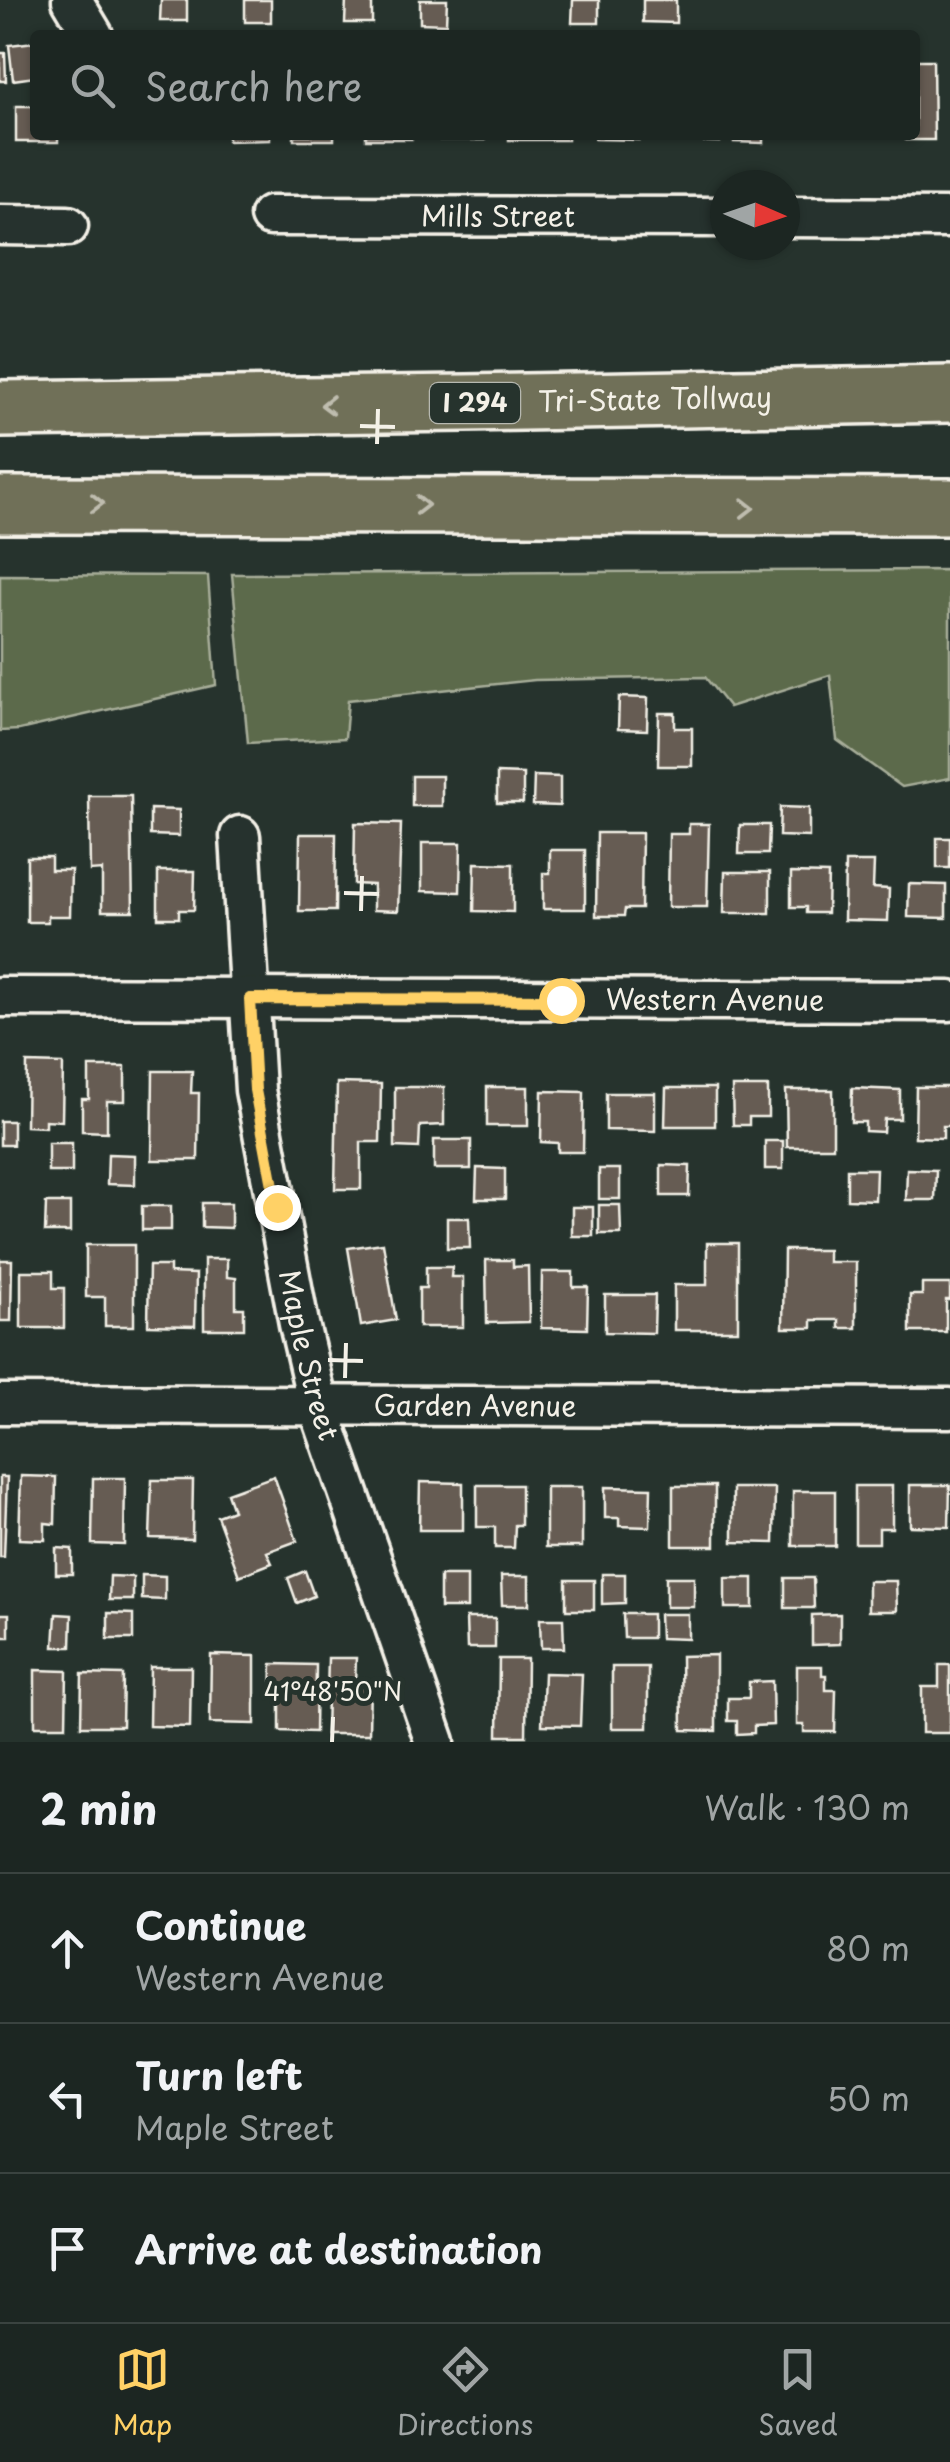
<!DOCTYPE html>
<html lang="en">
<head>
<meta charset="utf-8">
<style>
  body { margin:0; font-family:"Playpen Sans",sans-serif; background:#29322f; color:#f1f3f6 }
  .compass { position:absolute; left:710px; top:170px; width:90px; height:90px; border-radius:50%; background:#1c2622; box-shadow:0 2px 8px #0004; rotate:92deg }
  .stop { position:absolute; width:30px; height:30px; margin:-22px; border:8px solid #ffd166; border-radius:50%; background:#fff }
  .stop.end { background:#ffd166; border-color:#fff; box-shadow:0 2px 10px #0008 }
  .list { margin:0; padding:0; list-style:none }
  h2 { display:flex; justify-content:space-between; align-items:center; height:130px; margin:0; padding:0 40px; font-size:42px }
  h2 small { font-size:32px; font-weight:400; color:#a0a5a5 }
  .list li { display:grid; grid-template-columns:65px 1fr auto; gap:30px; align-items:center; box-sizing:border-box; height:150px; padding:0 40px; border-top:2px solid #3a4340 }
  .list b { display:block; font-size:38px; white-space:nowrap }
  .list p { margin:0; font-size:32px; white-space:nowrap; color:#a0a5a5 }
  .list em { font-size:32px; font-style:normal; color:#a0a5a5 }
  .icon { flex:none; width:55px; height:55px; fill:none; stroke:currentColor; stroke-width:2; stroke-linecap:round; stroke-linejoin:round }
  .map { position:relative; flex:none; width:950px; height:1742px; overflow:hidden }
  .search { position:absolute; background:#1c2622; box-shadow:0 2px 8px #0004; left:30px; right:30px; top:30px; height:110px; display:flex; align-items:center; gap:25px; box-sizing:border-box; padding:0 35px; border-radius:10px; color:#a0a5a5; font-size:38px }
  .sheet { height:580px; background:#1c2622 }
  nav { display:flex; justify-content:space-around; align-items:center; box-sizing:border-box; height:140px; border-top:2px solid #3a4340; background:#1c2622; font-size:28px; color:#a0a5a5 }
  nav a { display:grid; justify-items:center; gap:5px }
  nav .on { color:#ffd166 }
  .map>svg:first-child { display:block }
</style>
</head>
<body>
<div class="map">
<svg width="950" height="1742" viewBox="0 0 950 1742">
  <rect width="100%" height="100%" fill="#26332d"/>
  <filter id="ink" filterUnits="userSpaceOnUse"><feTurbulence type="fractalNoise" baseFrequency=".01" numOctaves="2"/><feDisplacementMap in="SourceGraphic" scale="20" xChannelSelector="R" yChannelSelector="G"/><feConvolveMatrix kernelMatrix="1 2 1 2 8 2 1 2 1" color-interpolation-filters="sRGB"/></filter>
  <g filter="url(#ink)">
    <g fill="#5c6a4c" stroke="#a8ae9a" stroke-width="2.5">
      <polygon points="950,570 950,778 902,787 837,740 830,675 729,707 705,677 535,680 348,700 345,738 248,743 232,574"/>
      <polygon points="0,575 208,576 216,685 19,730 0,731"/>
    </g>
    <g fill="#665b52" stroke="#f4f1e8" stroke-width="2.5">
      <polygon points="161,0 187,0 187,21 160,21"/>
      <rect x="245" y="0" width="26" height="22"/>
      <polygon points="346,0 372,0 372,23 345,23"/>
      <polygon points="420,0 447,0 446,24 420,23"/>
      <polygon points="573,0 599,0 599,23 572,23"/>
      <polygon points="643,0 676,0 676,23 643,22"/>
      <polygon points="35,42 35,77 13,80 9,45"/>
      <polygon points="0,53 5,53 6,81 0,81"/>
      <polygon points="915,60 933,60 934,140 906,140 906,135 915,135"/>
      <polygon points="16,106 35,106 35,135 58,135 58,142 16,142"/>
      <polygon points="228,135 270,135 270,140 228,141"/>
      <rect x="294" y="135" width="40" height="5"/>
      <rect x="366" y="135" width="46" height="4"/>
      <polygon points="440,135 486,135 485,140 440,140"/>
      <rect x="509" y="135" width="59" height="5"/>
      <polygon points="595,135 640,135 639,140 595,139"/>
      <polygon points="667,135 720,135 720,142 667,141"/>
      <polygon points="734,135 763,135 763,143 734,142"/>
      <polygon points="619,697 648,698 647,730 618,729"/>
      <polygon points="659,713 675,713 675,728 692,728 692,766 658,766"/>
      <polygon points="497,773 523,774 523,803 497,803"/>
      <rect x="412" y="776" width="30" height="30"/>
      <polygon points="534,776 560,777 560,806 533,805"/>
      <polygon points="89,796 131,796 133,911 102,911 102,870 90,871"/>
      <polygon points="780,807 809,808 809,837 779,836"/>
      <polygon points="150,809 179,810 179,836 150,835"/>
      <polygon points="355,823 401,824 398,911 373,910 373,885 354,884"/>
      <polygon points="689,824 709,824 707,907 668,907 669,834 689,834"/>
      <polygon points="740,825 769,825 768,854 739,854"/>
      <polygon points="597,833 642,833 641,909 625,909 624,916 596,916"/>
      <polygon points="300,834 336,834 335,911 299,911"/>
      <rect x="937" y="838" width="13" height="30"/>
      <polygon points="422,843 461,843 460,892 422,891"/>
      <polygon points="550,850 585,850 585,909 543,909 543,873 550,873"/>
      <polygon points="27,857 51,857 51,870 71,870 70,916 48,916 48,922 27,922"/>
      <polygon points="845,862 874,862 873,888 889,889 888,921 844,920"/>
      <polygon points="475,863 513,864 513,912 474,911"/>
      <polygon points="158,871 195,871 194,910 179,910 179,918 158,918"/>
      <polygon points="725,872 770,872 770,913 724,913"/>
      <polygon points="791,873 828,874 827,913 806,913 806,907 791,907"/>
      <polygon points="909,884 946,885 946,918 908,917"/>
      <polygon points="27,1063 63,1064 62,1121 45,1120 45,1127 26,1126"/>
      <polygon points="89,1067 125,1067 125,1101 107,1101 107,1132 82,1131 82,1099 89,1099"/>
      <polygon points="153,1071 192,1071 191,1093 199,1093 198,1160 152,1160"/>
      <polygon points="337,1083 381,1084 380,1142 361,1142 361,1189 335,1189"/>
      <polygon points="395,1087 444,1087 444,1125 420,1126 419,1148 395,1147"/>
      <rect x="487" y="1087" width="41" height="39"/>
      <polygon points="732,1087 768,1087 768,1117 749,1117 749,1125 733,1125"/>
      <polygon points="916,1087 950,1087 950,1126 943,1126 943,1138 915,1137"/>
      <polygon points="666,1088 715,1088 715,1126 665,1126"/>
      <polygon points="852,1088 900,1090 900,1119 884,1119 883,1132 865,1131 865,1122 851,1122"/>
      <polygon points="786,1090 833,1090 833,1147 787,1147"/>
      <polygon points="542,1091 584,1092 583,1152 558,1152 558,1143 541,1142"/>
      <polygon points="606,1093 655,1093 655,1131 606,1130"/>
      <rect x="0" y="1121" width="13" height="24"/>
      <rect x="434" y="1140" width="37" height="29"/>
      <rect x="765" y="1141" width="18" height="28"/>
      <rect x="48" y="1143" width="24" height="29"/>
      <polygon points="108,1154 135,1155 135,1185 107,1184"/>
      <polygon points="661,1165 690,1166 689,1196 661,1196"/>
      <polygon points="477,1168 505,1169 505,1199 476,1199"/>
      <rect x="599" y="1169" width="21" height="30"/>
      <polygon points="847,1169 876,1169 875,1200 847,1199"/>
      <polygon points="907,1169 936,1170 935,1200 906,1200"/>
      <polygon points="46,1203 70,1203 70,1232 45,1232"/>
      <polygon points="202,1203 231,1203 231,1228 202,1227"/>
      <polygon points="599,1205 620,1205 621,1234 599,1234"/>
      <rect x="142" y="1206" width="29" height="24"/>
      <rect x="572" y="1207" width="21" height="29"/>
      <polygon points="447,1218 469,1218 470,1248 447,1248"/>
      <polygon points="383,1243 396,1320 361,1326 348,1248"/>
      <polygon points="707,1243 738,1243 738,1330 674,1330 674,1285 707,1285"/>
      <polygon points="86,1245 134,1245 134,1326 105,1326 105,1297 86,1297"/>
      <polygon points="784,1250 828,1250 828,1262 856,1262 856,1328 839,1328 839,1320 812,1320 812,1328 783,1328"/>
      <polygon points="204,1259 227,1259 227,1277 236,1278 236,1308 244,1308 244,1329 204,1329"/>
      <polygon points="0,1260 12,1260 11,1321 0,1321"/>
      <polygon points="486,1260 513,1260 513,1267 528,1266 529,1322 487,1323"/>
      <polygon points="149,1266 170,1266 170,1273 196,1274 195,1326 148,1325"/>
      <polygon points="426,1267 452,1267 451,1277 463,1277 463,1327 419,1327 419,1288 426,1288"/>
      <polygon points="21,1271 53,1271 53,1288 64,1288 64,1328 21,1328"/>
      <polygon points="542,1272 573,1272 573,1287 588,1287 587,1329 541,1328"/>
      <polygon points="922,1284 950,1284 950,1300 946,1300 946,1332 910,1332 910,1295 922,1295"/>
      <polygon points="605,1295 655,1295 654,1333 605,1332"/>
      <polygon points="21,1476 56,1477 55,1524 45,1523 45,1540 19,1539"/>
      <polygon points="274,1476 297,1541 267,1552 272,1563 239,1576 217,1516 233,1510 227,1493"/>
      <polygon points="0,1477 7,1477 4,1557 0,1557"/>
      <polygon points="93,1478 125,1478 124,1545 92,1544"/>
      <polygon points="152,1480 193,1480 192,1539 150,1538"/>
      <polygon points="420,1482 463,1483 463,1530 419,1530"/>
      <polygon points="477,1485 521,1485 521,1525 515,1525 514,1548 495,1548 495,1527 477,1527"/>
      <polygon points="910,1485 950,1485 949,1527 910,1526"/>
      <rect x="673" y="1486" width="42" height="60"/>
      <polygon points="855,1486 892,1486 892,1528 879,1528 879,1543 855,1543"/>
      <rect x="546" y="1487" width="36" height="60"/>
      <polygon points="605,1487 651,1488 650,1527 619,1526 619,1518 605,1518"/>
      <polygon points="733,1488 775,1488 774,1543 733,1542"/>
      <rect x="793" y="1491" width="42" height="55"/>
      <polygon points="56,1548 72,1549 72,1574 56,1574"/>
      <polygon points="305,1571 314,1596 297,1603 288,1578"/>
      <polygon points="602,1574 625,1574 625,1603 602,1604"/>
      <polygon points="142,1575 165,1576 165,1600 142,1599"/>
      <polygon points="110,1576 133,1577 133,1600 109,1600"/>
      <rect x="440" y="1576" width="27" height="32"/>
      <polygon points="501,1576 529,1576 529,1605 502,1605"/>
      <rect x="666" y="1577" width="28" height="30"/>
      <rect x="725" y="1578" width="28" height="30"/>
      <polygon points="785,1578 813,1578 814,1608 785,1608"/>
      <rect x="566" y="1580" width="28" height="30"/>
      <polygon points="868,1581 896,1581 897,1611 868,1611"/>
      <polygon points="108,1613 133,1614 133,1639 108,1639"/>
      <rect x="0" y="1614" width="9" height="23"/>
      <polygon points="56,1614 72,1615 71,1647 54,1647"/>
      <polygon points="623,1614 652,1614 652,1638 624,1638"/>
      <polygon points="659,1614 688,1614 688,1639 660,1638"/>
      <polygon points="840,1614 840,1644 812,1645 812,1615"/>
      <polygon points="466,1618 495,1618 495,1648 467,1648"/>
      <polygon points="540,1619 563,1619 564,1648 541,1648"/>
      <polygon points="211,1655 255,1656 255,1724 210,1723"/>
      <polygon points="716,1655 716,1731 682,1730 681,1656"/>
      <polygon points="328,1658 356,1658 355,1682 370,1682 369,1734 326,1734"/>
      <polygon points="499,1659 527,1659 526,1736 498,1736"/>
      <polygon points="272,1664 316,1665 315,1732 280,1731 280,1698 271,1698"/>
      <polygon points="939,1665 950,1665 950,1733 922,1733 922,1687 939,1687"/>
      <polygon points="797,1666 822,1666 822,1675 826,1675 826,1690 836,1690 835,1732 804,1732 804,1725 797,1725"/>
      <polygon points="150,1667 191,1667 190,1727 149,1726"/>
      <rect x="612" y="1667" width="36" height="61"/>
      <polygon points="35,1670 67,1671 66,1726 35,1726"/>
      <polygon points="544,1673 582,1674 580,1726 542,1725"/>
      <polygon points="82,1674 123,1675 122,1726 81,1726"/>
      <polygon points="772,1681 773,1725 754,1726 754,1733 737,1734 737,1721 728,1721 728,1698 749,1698 749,1682"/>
    </g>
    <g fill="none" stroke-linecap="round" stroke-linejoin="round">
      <defs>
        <g id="minor">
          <polyline points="72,0 93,35"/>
          <path id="s1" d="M270 216 725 217"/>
          <polyline points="785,217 950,218"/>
          <polyline points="0,225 68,226"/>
          <path id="s2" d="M240 836 255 1090 299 1324 318 1405 435 1742"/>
          <path id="s3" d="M0 997 950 1001"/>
          <path id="s4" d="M0 1404 950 1408"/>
        </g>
        <g id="highway">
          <path id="s5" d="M0 409 466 403 950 394"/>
          <polyline points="0,505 950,507"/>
        </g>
      </defs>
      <use href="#minor" stroke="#f4f1e8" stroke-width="45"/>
      <use href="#highway" stroke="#f4f1e8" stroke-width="62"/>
      <use href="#minor" stroke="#26332d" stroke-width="38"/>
      <use href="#highway" stroke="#706f59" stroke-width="55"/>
    </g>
    <defs><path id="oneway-chevron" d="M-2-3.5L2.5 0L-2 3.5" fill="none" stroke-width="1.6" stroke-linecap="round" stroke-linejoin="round" transform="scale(2.5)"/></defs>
    <g stroke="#bfbdaf">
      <use href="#oneway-chevron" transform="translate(328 405) rotate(179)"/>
      <use href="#oneway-chevron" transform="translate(97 503)"/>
      <use href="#oneway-chevron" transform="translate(422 505)"/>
      <use href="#oneway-chevron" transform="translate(747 508)"/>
    </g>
  </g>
  <g fill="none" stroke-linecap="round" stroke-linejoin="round" filter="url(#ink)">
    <polyline stroke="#ffd166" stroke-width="12" points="277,1207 255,1090 250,999 561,1000"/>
  </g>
  <path fill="none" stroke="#f4f1e8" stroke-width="4" d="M360 426 395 427M377 444 378 409M344 893 379 894M361 911 362 876M328 1360 363 1361M345 1378 346 1343M332 1742 333 1717"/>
  <g text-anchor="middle" stroke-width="10" stroke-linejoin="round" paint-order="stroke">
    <rect fill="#26332d" stroke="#b6b8b0" stroke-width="2.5" x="430" y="383" width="90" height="40" rx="8"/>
    <g font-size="25" font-weight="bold" fill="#f4f1e8">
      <text x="475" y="412">I 294</text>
    </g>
    <g font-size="28" fill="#f4f1e8" stroke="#26332d">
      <text dy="10" stroke="none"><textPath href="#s1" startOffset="228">Mills Street</textPath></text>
      <text dy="10" stroke="none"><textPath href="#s5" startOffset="655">Tri-State Tollway</textPath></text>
      <text dy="10" stroke="none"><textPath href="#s3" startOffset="715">Western Avenue</textPath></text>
      <text dy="10" stroke="none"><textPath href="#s2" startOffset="525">Maple Street</textPath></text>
      <text dy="10" stroke="none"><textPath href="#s4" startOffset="475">Garden Avenue</textPath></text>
    </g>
  </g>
  <g font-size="25" text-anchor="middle" fill="#f4f1e8" stroke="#26332d" stroke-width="10" stroke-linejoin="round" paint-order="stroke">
    <text x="333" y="1701">41°48'50"N</text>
  </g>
</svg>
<svg class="compass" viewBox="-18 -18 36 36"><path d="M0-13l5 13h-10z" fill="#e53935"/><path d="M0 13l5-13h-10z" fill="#a0a5a5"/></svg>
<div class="stop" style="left:561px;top:1000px"></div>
<div class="stop end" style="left:277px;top:1207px"></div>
<div class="search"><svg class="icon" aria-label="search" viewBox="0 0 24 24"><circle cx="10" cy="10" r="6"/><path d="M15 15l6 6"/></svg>Search here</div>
</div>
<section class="sheet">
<h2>2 min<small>Walk · 130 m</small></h2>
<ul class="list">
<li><svg class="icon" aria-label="ahead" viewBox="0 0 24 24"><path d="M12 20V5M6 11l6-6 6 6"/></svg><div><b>Continue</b><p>Western Avenue</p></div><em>80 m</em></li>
<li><svg class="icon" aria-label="left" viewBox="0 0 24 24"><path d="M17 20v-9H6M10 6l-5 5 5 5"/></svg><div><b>Turn left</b><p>Maple Street</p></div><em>50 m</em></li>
<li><svg class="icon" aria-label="arrive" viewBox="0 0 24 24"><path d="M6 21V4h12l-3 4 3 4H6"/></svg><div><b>Arrive at destination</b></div></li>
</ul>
</section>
<nav>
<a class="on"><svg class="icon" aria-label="map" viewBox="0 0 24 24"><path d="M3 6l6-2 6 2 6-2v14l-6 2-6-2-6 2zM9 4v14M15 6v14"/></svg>Map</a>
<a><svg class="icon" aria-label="directions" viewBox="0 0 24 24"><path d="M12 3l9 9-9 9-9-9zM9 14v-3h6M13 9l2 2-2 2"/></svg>Directions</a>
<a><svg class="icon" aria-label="saved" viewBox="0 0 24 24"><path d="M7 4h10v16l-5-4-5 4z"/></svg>Saved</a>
</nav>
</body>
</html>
